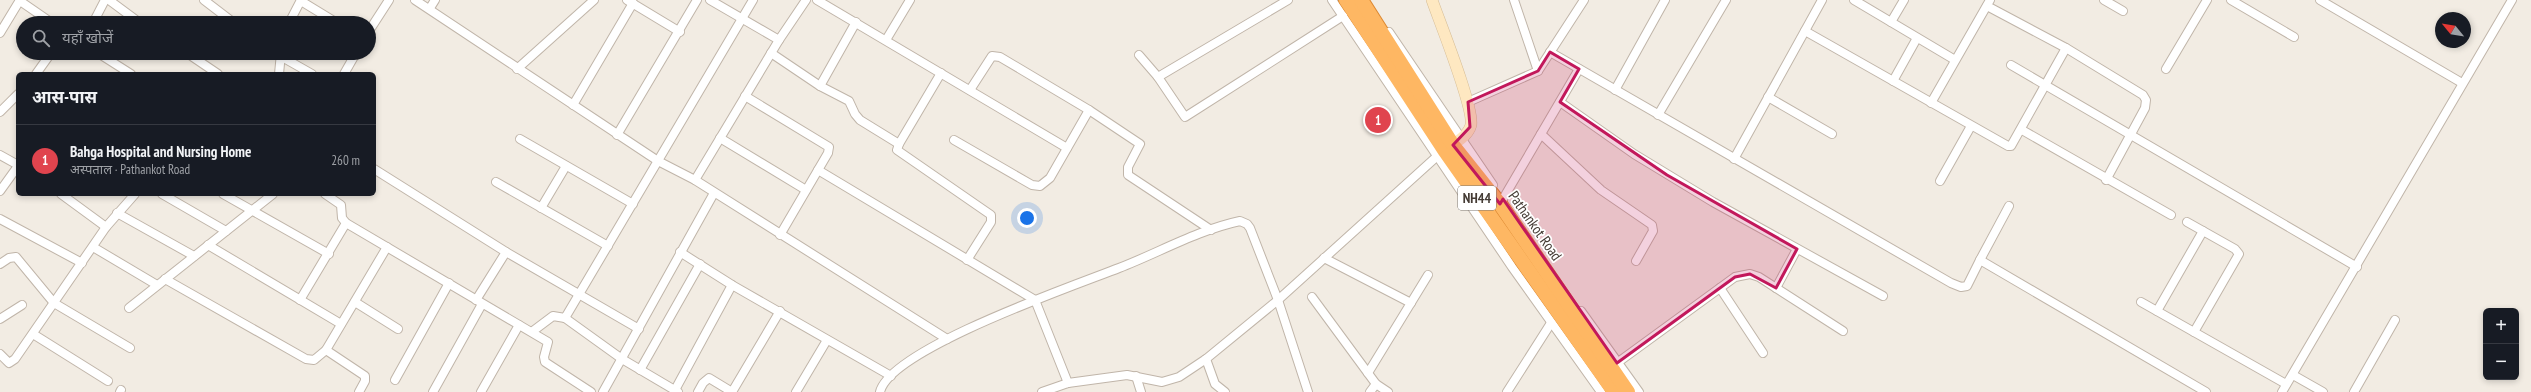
<!DOCTYPE html>
<html lang="hi">
<head>
<meta charset="utf-8">
<style>
  body { margin:0; font-family:"PT Sans Narrow","Noto Sans Devanagari",sans-serif; background:#242831; color:#f1f3f6 }
  .controls { position:absolute; right:12px; bottom:12px; display:grid; overflow:hidden; border-radius:6px; box-shadow:0 2px 6px #0003 }
  .controls button { width:36px; height:36px; display:grid; place-items:center; padding:0; border:0; border-bottom:1px solid #363941; background:#171b24; color:#f1f3f6; font:20px sans-serif }
  .compass { position:absolute; left:2435px; top:12px; width:36px; height:36px; border-radius:50%; background:#171b24; box-shadow:0 2px 6px #0003; rotate:300deg }
  .you { position:absolute; left:1027px; top:218px; width:14px; height:14px; margin:-10px; border:3px solid #fff; border-radius:50%; background:#1a73e8; box-shadow:0 0 0 6px #1a73e833 }
  .badge { display:grid; place-items:center; width:26px; height:26px; border-radius:50%; background:#1a73e8; color:#fff; font-size:13px; font-weight:700 }
  .pin { position:absolute; translate:-50% -50%; border:2px solid #fff; box-shadow:0 1px 4px #0006 }
  .list { margin:0; padding:0; list-style:none }
  h2 { display:flex; justify-content:space-between; align-items:center; height:52px; margin:0; padding:0 16px; font-size:17px }
  h2 small { font-size:13px; font-weight:400; color:#9ea1a6 }
  .list li { display:grid; grid-template-columns:26px 1fr auto; gap:12px; align-items:center; box-sizing:border-box; height:72px; padding:0 16px; border-top:1px solid #363941 }
  .list b { display:block; font-size:15px; white-space:nowrap }
  .list p { margin:0; font-size:13px; white-space:nowrap; color:#9ea1a6 }
  .list em { font-size:13px; font-style:normal; color:#9ea1a6 }
  .icon { flex:none; width:22px; height:22px; fill:none; stroke:currentColor; stroke-width:2; stroke-linecap:round; stroke-linejoin:round }
  .map { position:relative; flex:none; width:2531px; height:392px; overflow:hidden }
  .search { position:absolute; background:#171b24; box-shadow:0 2px 6px #0003; left:16px; top:16px; width:360px; height:44px; display:flex; align-items:center; gap:10px; box-sizing:border-box; padding:0 14px; border-radius:22px; color:#9ea1a6; font-size:15px }
  .panel { position:absolute; background:#171b24; box-shadow:0 2px 6px #0003; left:16px; top:72px; width:360px; height:124px; border-radius:6px }
  .map>svg:first-child { display:block }
</style>
</head>
<body>
<div class="map">
<svg width="2531" height="392" viewBox="0 0 2531 392">
  <rect width="100%" height="100%" fill="#f2ece3"/>
  <g fill="none" stroke-linecap="round" stroke-linejoin="round">
    <defs>
      <g id="street">
        <polyline points="109,0 140,23"/>
        <polyline points="204,0 234,23"/>
        <polyline points="415,0 658,161 695,180 947,339"/>
        <polyline points="627,0 680,32"/>
        <polyline points="710,0 779,40"/>
        <polyline points="817,0 1067,148"/>
        <polyline points="1332,0 1512,267 1601,392"/>
        <polyline points="1514,0 1538,71"/>
        <polyline points="1854,0 1955,60"/>
        <polyline points="2104,0 2123,11"/>
        <polyline points="2231,0 2294,37"/>
        <polyline points="2320,0 2462,83"/>
        <polyline points="20,1 52,23"/>
        <polyline points="301,1 337,23"/>
        <polyline points="1987,6 2066,48 2143,95 2146,100 2145,108 2106,180"/>
        <polyline points="430,8 435,0"/>
        <polyline points="1891,22 1904,0"/>
        <polyline points="93,23 105,0"/>
        <polyline points="289,23 301,0"/>
        <polyline points="369,31 389,0"/>
        <polyline points="1805,31 2008,146 2011,146 2066,48"/>
        <polyline points="1389,32 1493,185"/>
        <polyline points="0,33 20,0"/>
        <polyline points="886,40 910,0"/>
        <polyline points="1550,52 1951,283 1961,287 1967,286 1980,260 2206,392"/>
        <polyline points="98,53 131,74"/>
        <polyline points="187,53 218,74"/>
        <polyline points="275,53 312,74"/>
        <polyline points="771,53 820,86 849,101 855,114 860,120 899,144"/>
        <polyline points="1139,55 1158,77 1185,117 1343,16"/>
        <polyline points="2011,65 2357,267"/>
        <polyline points="517,69 594,0"/>
        <polyline points="2166,69 2207,0"/>
        <polyline points="941,73 899,144 897,150 991,215 991,222 967,260"/>
        <polyline points="36,74 51,53"/>
        <polyline points="279,74 281,53"/>
        <polyline points="344,74 356,53"/>
        <polyline points="1158,77 1288,0"/>
        <polyline points="1893,81 1917,38"/>
        <polyline points="820,86 856,22"/>
        <polyline points="970,90 992,56 1000,57 1089,110 1140,144 1128,167 1128,175 1211,230"/>
        <polyline points="1615,90 1665,0"/>
        <polyline points="745,96 829,147 828,153 780,235"/>
        <polyline points="1768,97 1832,134"/>
        <polyline points="1468,102 1538,71 1584,0"/>
        <polyline points="1560,102 1634,154 1713,202 1883,296"/>
        <polyline points="1931,103 1990,0"/>
        <polyline points="573,105 633,3"/>
        <polyline points="0,112 18,94"/>
        <polyline points="1658,115 1726,0"/>
        <polyline points="2022,130 2171,215"/>
        <polyline points="1541,134 1601,190 1652,225 1653,231 1636,261"/>
        <polyline points="617,135 697,0"/>
        <polyline points="720,138 806,190"/>
        <polyline points="520,139 633,204"/>
        <polyline points="954,140 1032,185 1040,186 1050,178 1089,110"/>
        <polyline points="0,155 18,165"/>
        <polyline points="1734,159 1822,0"/>
        <polyline points="374,169 506,252 639,329"/>
        <polyline points="818,170 1035,300 1068,383"/>
        <polyline points="695,180 779,40 806,0"/>
        <polyline points="1940,181 1971,126"/>
        <polyline points="496,182 608,246"/>
        <polyline points="0,191 18,166"/>
        <polyline points="61,194 106,227"/>
        <polyline points="162,194 226,231"/>
        <polyline points="223,194 329,254"/>
        <polyline points="325,194 341,205 342,218 346,223 548,342 544,357 545,362 591,392"/>
        <polyline points="1500,204 1579,69"/>
        <polyline points="541,208 566,166"/>
        <polyline points="117,213 194,256"/>
        <polyline points="0,219 82,263"/>
        <polyline points="2187,222 2235,249 2239,254 2194,332"/>
        <polyline points="208,245 341,324"/>
        <polyline points="93,247 157,285"/>
        <polyline points="680,252 732,285 891,376"/>
        <polyline points="1324,258 1411,303"/>
        <polyline points="1980,260 2009,206"/>
        <polyline points="0,264 9,258 16,257 54,303 130,348"/>
        <polyline points="165,279 306,359 314,360 326,350 387,247"/>
        <polyline points="1720,288 1763,353"/>
        <polyline points="1776,288 1797,249"/>
        <polyline points="1312,297 1376,384 1388,392"/>
        <polyline points="300,300 346,223"/>
        <polyline points="476,300 506,252"/>
        <polyline points="355,302 398,329"/>
        <polyline points="2141,302 2286,384"/>
        <polyline points="129,308 273,194"/>
        <polyline points="1581,311 1639,392"/>
        <polyline points="2157,311 2203,231"/>
        <polyline points="565,318 622,359 678,392"/>
        <polyline points="0,319 22,305"/>
        <polyline points="533,331 553,316 565,318 753,0"/>
        <polyline points="33,334 108,381"/>
        <polyline points="326,350 365,376 365,381 359,392"/>
        <polyline points="0,354 9,363 15,359 106,227 135,194"/>
        <polyline points="1206,359 1215,384 1225,392"/>
        <polyline points="1617,363 1735,277 1750,274 1759,277 1843,331"/>
        <polyline points="640,370 700,264"/>
        <polyline points="1368,373 1428,275"/>
        <polyline points="2293,375 2323,392"/>
        <polyline points="1136,376 1141,392"/>
        <polyline points="395,380 449,283"/>
        <polyline points="675,390 732,285"/>
        <polyline points="120,392 121,390"/>
        <polyline points="433,392 482,304"/>
        <polyline points="481,392 519,325"/>
        <polyline points="603,392 714,193"/>
        <polyline points="698,392 703,383 709,378 732,392"/>
        <polyline points="732,392 780,311"/>
        <polyline points="796,392 827,340"/>
        <path d="M880 392C890 349 1076 285 1119 268 1158 253 1198 230 1240 221L1247 224 1250 228 1278 300 1308 392"/>
        <polyline points="1042,392 1068,383 1127,375 1162,382 1179,377 1206,359 1278,300 1444,150"/>
        <polyline points="1370,392 1376,384"/>
        <polyline points="1507,392 1551,323"/>
        <polyline points="2282,392 2512,0"/>
        <polyline points="2354,392 2395,320"/>
      </g>
      <path id="secondary" d="M1432 0C1440 23 1474 107 1471 125 1468 136 1456 143 1447 148"/>
      <g id="highway">
        <polyline points="1346,0 1444,150 1614,392"/>
        <polyline points="1361,0 1453,145 1500,204 1628,392"/>
      </g>
    </defs>
    <use href="#street" stroke="#c0b5a9" stroke-width="10"/>
    <use href="#secondary" stroke="#d5bc95" stroke-width="12"/>
    <use href="#highway" stroke="#dd8932" stroke-width="16"/>
    <use href="#street" stroke="#fff" stroke-width="8"/>
    <use href="#secondary" stroke="#fee8c1" stroke-width="11"/>
    <use href="#highway" stroke="#feb763" stroke-width="14"/>
  </g>
  <path fill="#c2185b" fill-opacity="0.2" stroke="#c2185b" stroke-width="3" stroke-linejoin="round" d="M1550 52 1579 69 1560 102 1667 175 1797 249 1776 288 1750 274 1735 277 1617 363 1503 199 1500 204 1453 145 1470 127 1468 102 1538 71Z"/>
  <g text-anchor="middle" stroke-width="3.5" stroke-linejoin="round" paint-order="stroke">
    <rect fill="#fff" stroke="#7c7671" stroke-width="1" x="1458" y="186" width="38" height="24" rx="3"/>
    <g font-size="14" font-weight="bold" fill="#443b34">
      <text x="1477" y="203">NH44</text>
    </g>
    <g font-size="15" fill="#443b34" stroke="#fff">
      <text transform="translate(1535 226) rotate(55)" y="5">Pathankot Road</text>
    </g>
  </g>
</svg>
<div class="controls">
<button>+</button>
<button>−</button>
</div>
<svg class="compass" viewBox="-18 -18 36 36"><path d="M0-13l5 13h-10z" fill="#e53935"/><path d="M0 13l5-13h-10z" fill="#9ea1a6"/></svg>
<div class="you"></div>
<div class="pin badge" style="left:1378px;top:120px;background:#e0444e">1</div>
<div class="search"><svg class="icon" aria-label="search" viewBox="0 0 24 24"><circle cx="10" cy="10" r="6"/><path d="M15 15l6 6"/></svg>यहाँ खोजें</div>
<section class="panel">
<h2>आस-पास<small></small></h2>
<ul class="list">
<li><span class="badge" style="background:#e0444e">1</span><div><b>Bahga Hospital and Nursing Home</b><p>अस्पताल · Pathankot Road</p></div><em>260 m</em></li>
</ul>
</section>
</div>
</body>
</html>
